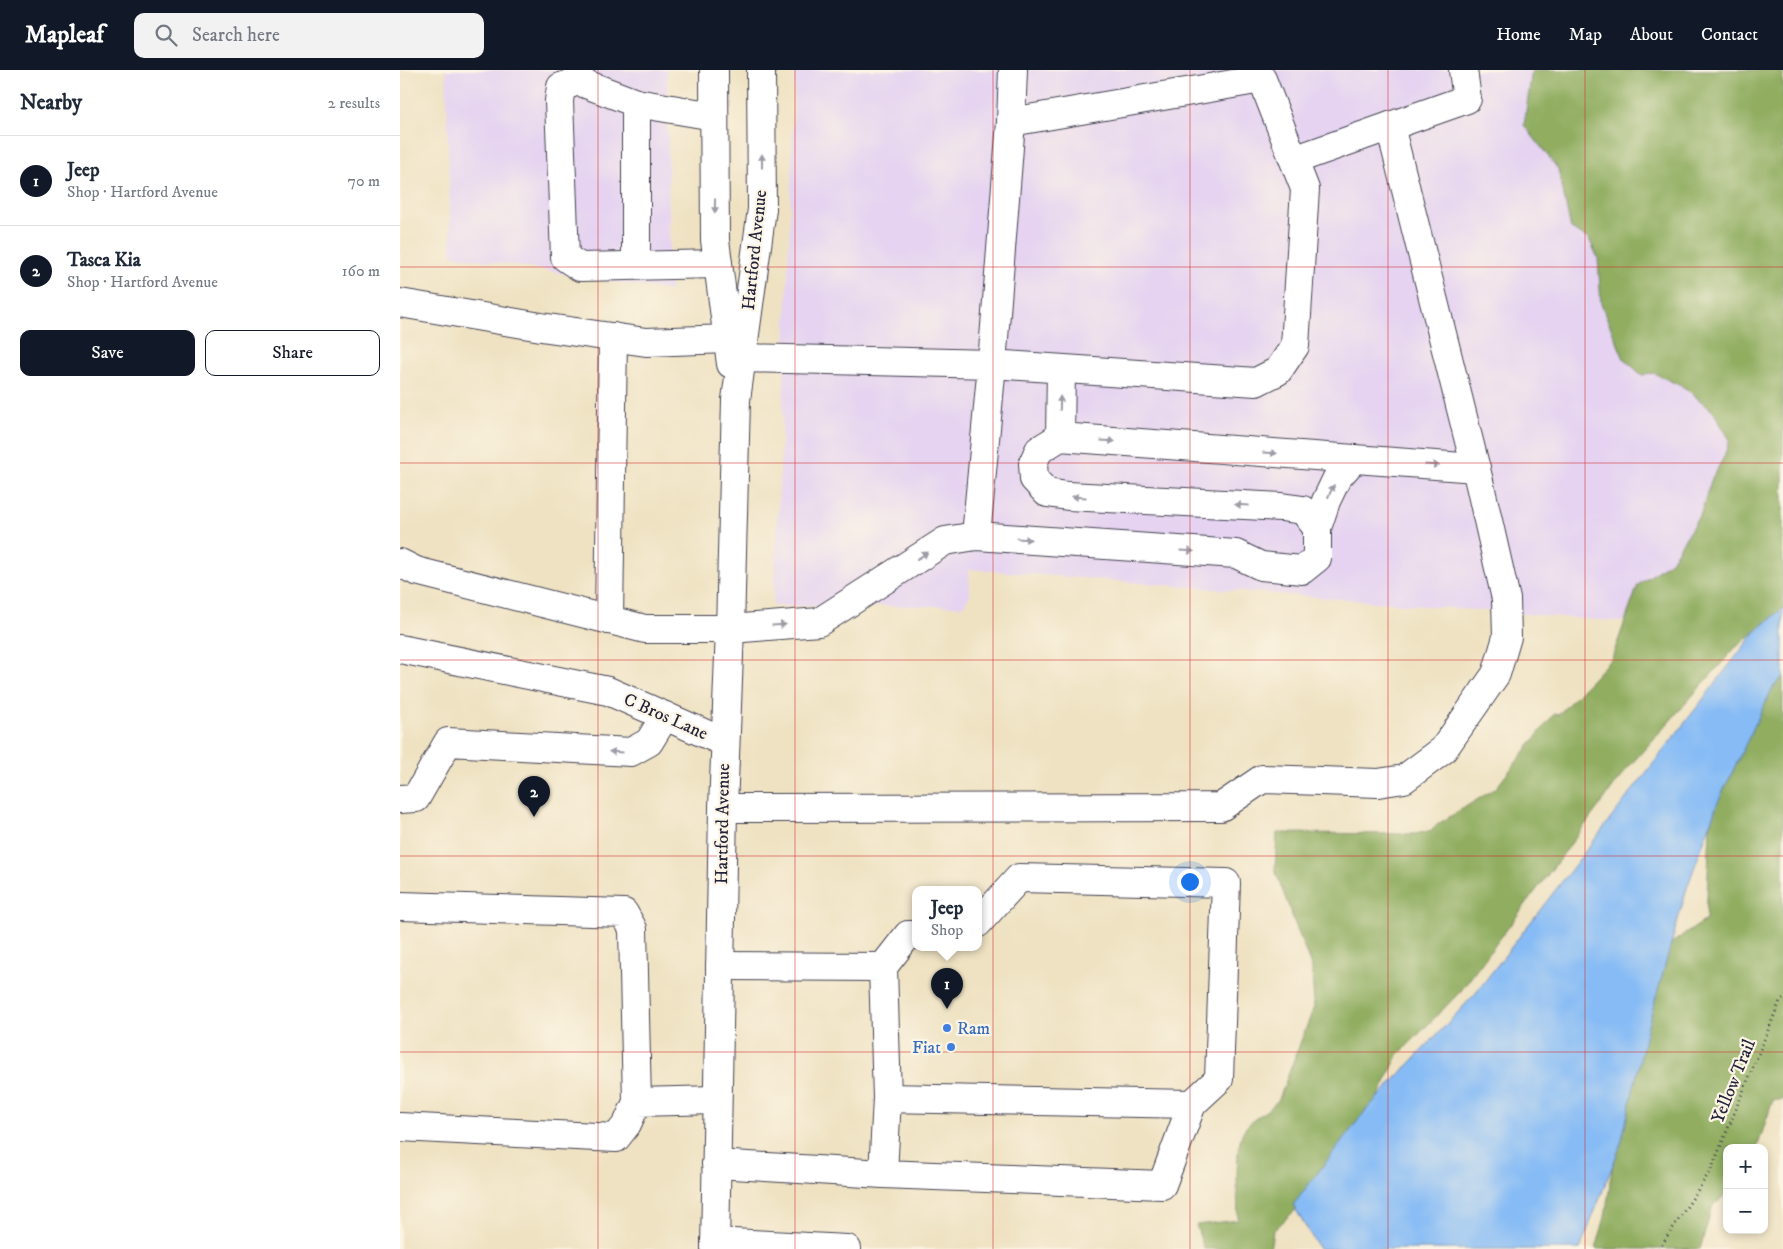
<!DOCTYPE html>
<html lang="en">
<head>
<meta charset="utf-8">
<style>
  body { margin:0; font-family:"IM FELL DW Pica",serif; background:#f2f2f3; color:#1f2937 }
  .controls { position:absolute; right:15px; bottom:15px; display:grid; overflow:hidden; border-radius:10px; box-shadow:0 2px 8px #0003 }
  .controls button { width:45px; height:45px; display:grid; place-items:center; padding:0; border:0; border-bottom:1px solid #e0e1e3; background:#fff; color:#1f2937; font:25px sans-serif }
  .you { position:absolute; left:789px; top:811px; width:18px; height:18px; margin:-12px; border:4px solid #fff; border-radius:50%; background:#1a73e8; box-shadow:0 0 0 8px #1a73e833 }
  .badge { display:grid; place-items:center; width:32px; height:32px; border-radius:50%; background:#111827; color:#fff; font-size:16px; font-weight:700 }
  .pin { position:absolute; translate:-50% -41px; filter:drop-shadow(0 1px 2px #0008) }
  .pin::after { content:''; position:absolute; top:26px; width:18px; height:15px; background:inherit; clip-path:polygon(0 0,100% 0,50% 100%) }
  .popup { position:absolute; left:512px; top:816px; width:70px; height:65px; box-sizing:border-box; display:grid; place-content:center; border-radius:10px; background:#fff; filter:drop-shadow(0 1px 4px #0005); font-size:16px; white-space:nowrap; color:#747a83 }
  .popup b { font-size:19px; color:#1f2937 }
  .popup::after { content:''; position:absolute; left:50%; top:100%; margin-left:-10px; border:10px solid transparent; border-top-color:#fff }
  .list { margin:0; padding:0; list-style:none }
  h2 { display:flex; justify-content:space-between; align-items:center; height:65px; margin:0; padding:0 20px; font-size:21px }
  h2 small { font-size:16px; font-weight:400; color:#747a83 }
  .list li { display:grid; grid-template-columns:32px 1fr auto; gap:15px; align-items:center; box-sizing:border-box; height:90px; padding:0 20px; border-top:1px solid #e0e1e3 }
  .list b { display:block; font-size:19px; white-space:nowrap }
  .list p { margin:0; font-size:16px; white-space:nowrap; color:#747a83 }
  .list em { font-size:16px; font-style:normal; color:#747a83 }
  .actions { display:flex; gap:10px; padding:15px 20px }
  .actions a { flex:1; padding:11px 0; border:1px solid #111827; border-radius:10px; text-align:center; font-size:18px; color:#111827 }
  .actions .main { background:#111827; color:#fff }
  .icon { flex:none; width:28px; height:28px; fill:none; stroke:currentColor; stroke-width:2; stroke-linecap:round; stroke-linejoin:round }
  .map { position:relative; flex:none; width:1383px; height:1179px; overflow:hidden }
  header { display:flex; align-items:center; gap:30px; box-sizing:border-box; height:70px; padding:0 25px; background:#111827; color:#fff }
  header strong { font-size:24px }
  nav { display:flex; gap:28px; margin-inline-start:auto; font-size:18px }
  .search { width:350px; height:45px; background:#f2f2f3; display:flex; align-items:center; gap:12px; box-sizing:border-box; padding:0 18px; border-radius:10px; color:#747a83; font-size:19px }
  main { display:flex }
  aside { flex:1; background:#fff }
  .map>svg:first-child { display:block }
</style>
</head>
<body>
<header>
<strong>Mapleaf</strong>
<div class="search"><svg class="icon" aria-label="search" viewBox="0 0 24 24"><circle cx="10" cy="10" r="6"/><path d="M15 15l6 6"/></svg>Search here</div>
<nav><a>Home</a><a>Map</a><a>About</a><a>Contact</a></nav>
</header>
<main>
<aside>
<h2>Nearby<small>2 results</small></h2>
<ul class="list">
<li><span class="badge">1</span><div><b>Jeep</b><p>Shop · Hartford Avenue</p></div><em>70 m</em></li>
<li><span class="badge">2</span><div><b>Tasca Kia</b><p>Shop · Hartford Avenue</p></div><em>160 m</em></li>
</ul>
<div class="actions"><a class="main">Save</a><a>Share</a></div>
</aside>
<div class="map">
<svg width="1383" height="1179" viewBox="0 0 1383 1179">
  <rect width="100%" height="100%" fill="#fcf5e5"/>
  <filter id="ink" filterUnits="userSpaceOnUse"><feTurbulence type="fractalNoise" baseFrequency=".02" numOctaves="2"/><feDisplacementMap in="SourceGraphic" scale="10" xChannelSelector="R" yChannelSelector="G"/><feConvolveMatrix kernelMatrix="1 2 1 2 8 2 1 2 1" color-interpolation-filters="sRGB"/></filter>
  <filter id="wash" filterUnits="userSpaceOnUse"><feTurbulence type="fractalNoise" baseFrequency=".0096" numOctaves="4" result="noise"/><feDisplacementMap in="SourceGraphic" scale="20" xChannelSelector="R" yChannelSelector="G"/><feGaussianBlur stdDeviation="1.12" result="paint"/><feColorMatrix in="noise" values="0 0 0 0 0 0 0 0 0 0 0 0 0 0 0 0 0 1.4 0 .05"/><feComposite in="paint" operator="in"/></filter>
  <g filter="url(#wash)">
    <rect width="100%" height="100%" fill="#efe2c2"/>
    <g fill="#e5d3f1">
      <polygon points="46,0 267,0 270,221 51,185"/>
      <polygon points="395,0 1132,0 1159,99 1171,159 1189,169 1198,188 1201,234 1254,303 1285,318 1313,341 1330,370 1323,389 1312,408 1301,443 1271,491 1238,515 1224,552 569,499 570,525 563,536 373,536 383,340"/>
    </g>
    <g fill="#90ad60" stroke="#59684e">
      <path d="M1132 0H1383V539L1335 578 1226 700 1060 922 998 985 960 1065 920 1117 873 1161 870 1179H804L796 1155 838 1150C838 1129 833 1072 846 1057 856 1046 869 1041 879 1029L914 937 912 899 875 800 877 763 1016 764 1032 760 1038 754 1096 718 1154 644 1158 645 1212 588 1238 515 1271 491 1301 443 1312 408 1323 389 1330 370 1313 341 1285 318 1254 303 1242 305 1224 289 1201 234 1198 188 1189 169 1171 159 1158 99 1124 55Z"/>
      <polygon points="1383,605 1383,1030 1373,1030 1357,1078 1327,1078 1327,1125 1313,1135 1300,1179 1196,1179 1205,1147 1235,944 1264,878 1306,850 1310,758 1327,674"/>
    </g>
    <polygon fill="#86bbf5" stroke="#546e98" points="1383,538 1383,606 1372,619 1318,732 1287,818 1247,959 1221,1074 1180,1179 919,1179 893,1135 966,1040 1075,924 1355,562"/>
  </g>
  <g filter="url(#ink)">
    <g fill="none" stroke-linecap="round" stroke-linejoin="round">
      <defs>
        <g id="minor">
          <polyline points="236,33 236,195"/>
          <polyline points="314,46 236,33 178,11 161,17 159,31 165,187 180,197 318,194"/>
          <polyline points="611,52 613,0"/>
          <polyline points="894,90 1067,29 1063,0"/>
          <polyline points="0,233 141,257 246,272 328,269"/>
          <polyline points="341,288 592,294 611,52 862,9 905,119 895,276 878,301 856,312 592,294 576,466"/>
          <polyline points="660,367 661,299"/>
          <polyline points="917,458 903,440 881,437 668,426 647,423 634,409 633,393 639,380 660,367 1076,398"/>
          <polyline points="0,493 16,501 245,559 330,559 419,552 545,471 576,466 836,484 861,496 902,500 917,488 917,458 926,431 937,408 954,389"/>
          <polyline points="209,550 213,267"/>
          <polyline points="0,579 208,621 324,672"/>
          <polyline points="0,729 16,728 48,672 231,682 249,672 265,646"/>
          <polyline points="323,738 821,737 862,709 978,713 1004,709 1043,680 1096,604 1107,567 1106,529 1079,411 990,56"/>
          <polyline points="0,836 224,843 233,859 237,1032"/>
          <polyline points="578,853 619,808 826,813 819,1009 792,1034"/>
          <polyline points="320,896 483,897 487,1028"/>
          <polyline points="483,897 508,865 516,865"/>
          <polyline points="0,1057 216,1068 227,1054 237,1032 317,1030"/>
          <polyline points="316,1094 483,1104 762,1115 792,1034 487,1028 483,1104"/>
          <polyline points="315,1172 447,1179"/>
        </g>
        <g id="major">
          <polyline points="314,0 315,170 331,294"/>
          <polyline points="315,1179 323,738 330,559 336,330 362,139 361,0"/>
        </g>
      </defs>
      <use href="#minor" stroke="#413f4f" stroke-width="30"/>
      <use href="#major" stroke="#413f4f" stroke-width="30"/>
      <polyline stroke="#413f4f" stroke-width="3" stroke-dasharray="1 4" stroke-linecap="butt" points="1259,1179 1311,1100 1380,931 1383,929"/>
      <use href="#minor" stroke="#fff" stroke-width="28"/>
      <use href="#major" stroke="#fff" stroke-width="28"/>
    </g>
    <defs><path id="oneway-solid" d="M-6-.8H1V-3.2L6.5 0L1 3.2V.8H-6Z" transform="scale(1.25)"/></defs>
    <g fill="#9c9ca7">
      <use href="#oneway-solid" transform="translate(362 91) rotate(-90)"/>
      <use href="#oneway-solid" transform="translate(315 136) rotate(90)"/>
      <use href="#oneway-solid" transform="translate(660 333) rotate(-89)"/>
      <use href="#oneway-solid" transform="translate(708 371) rotate(4)"/>
      <use href="#oneway-solid" transform="translate(870 383) rotate(4)"/>
      <use href="#oneway-solid" transform="translate(1032 395) rotate(4)"/>
      <use href="#oneway-solid" transform="translate(931 421) rotate(-64)"/>
      <use href="#oneway-solid" transform="translate(679 427) rotate(-177)"/>
      <use href="#oneway-solid" transform="translate(842 435) rotate(-177)"/>
      <use href="#oneway-solid" transform="translate(624 469) rotate(4)"/>
      <use href="#oneway-solid" transform="translate(787 481) rotate(4)"/>
      <use href="#oneway-solid" transform="translate(522 486) rotate(-33)"/>
      <use href="#oneway-solid" transform="translate(379 555) rotate(-4)"/>
      <use href="#oneway-solid" transform="translate(216 682) rotate(-177)"/>
    </g>
  </g>
  <path fill="none" stroke="#d62828" stroke-width="1" stroke-opacity="0.55" d="M198 0V1179M395 0V1179M593 0V1179M790 0V1179M988 0V1179M1185 0V1179M0 197H1383M0 393H1383M0 590H1383M0 786H1383M0 982H1383"/>
  <g fill="#3f7fe0" stroke="#fcf5e5" stroke-width="2">
    <circle cx="547" cy="958" r="5"/>
    <circle cx="551" cy="977" r="5"/>
  </g>
  <g text-anchor="middle" stroke-width="4.5" stroke-linejoin="round" paint-order="stroke">
    <g font-size="18" fill="#22223b" stroke="#fcf5e5">
      <text transform="translate(354 180) rotate(-84)" y="6">Hartford Avenue</text>
      <text transform="translate(266 646) rotate(24)" y="6">C Bros Lane</text>
      <text transform="translate(322 754) rotate(-89)" y="6">Hartford Avenue</text>
      <text transform="translate(1333 1011) rotate(-68)" y="6">Yellow Trail</text>
    </g>
    <g font-size="18" fill="#366cbe" stroke="#fcf5e5" text-anchor="start">
      <text x="557" y="964">Ram</text>
      <text x="541" y="983" text-anchor="end">Fiat</text>
    </g>
  </g>
</svg>
<div class="controls">
<button>+</button>
<button>−</button>
</div>
<div class="you"></div>
<div class="pin badge" style="left:547px;top:939px">1</div>
<div class="popup"><b>Jeep</b>Shop</div>
<div class="pin badge" style="left:134px;top:747px">2</div>
</div>
</main>
</body>
</html>
